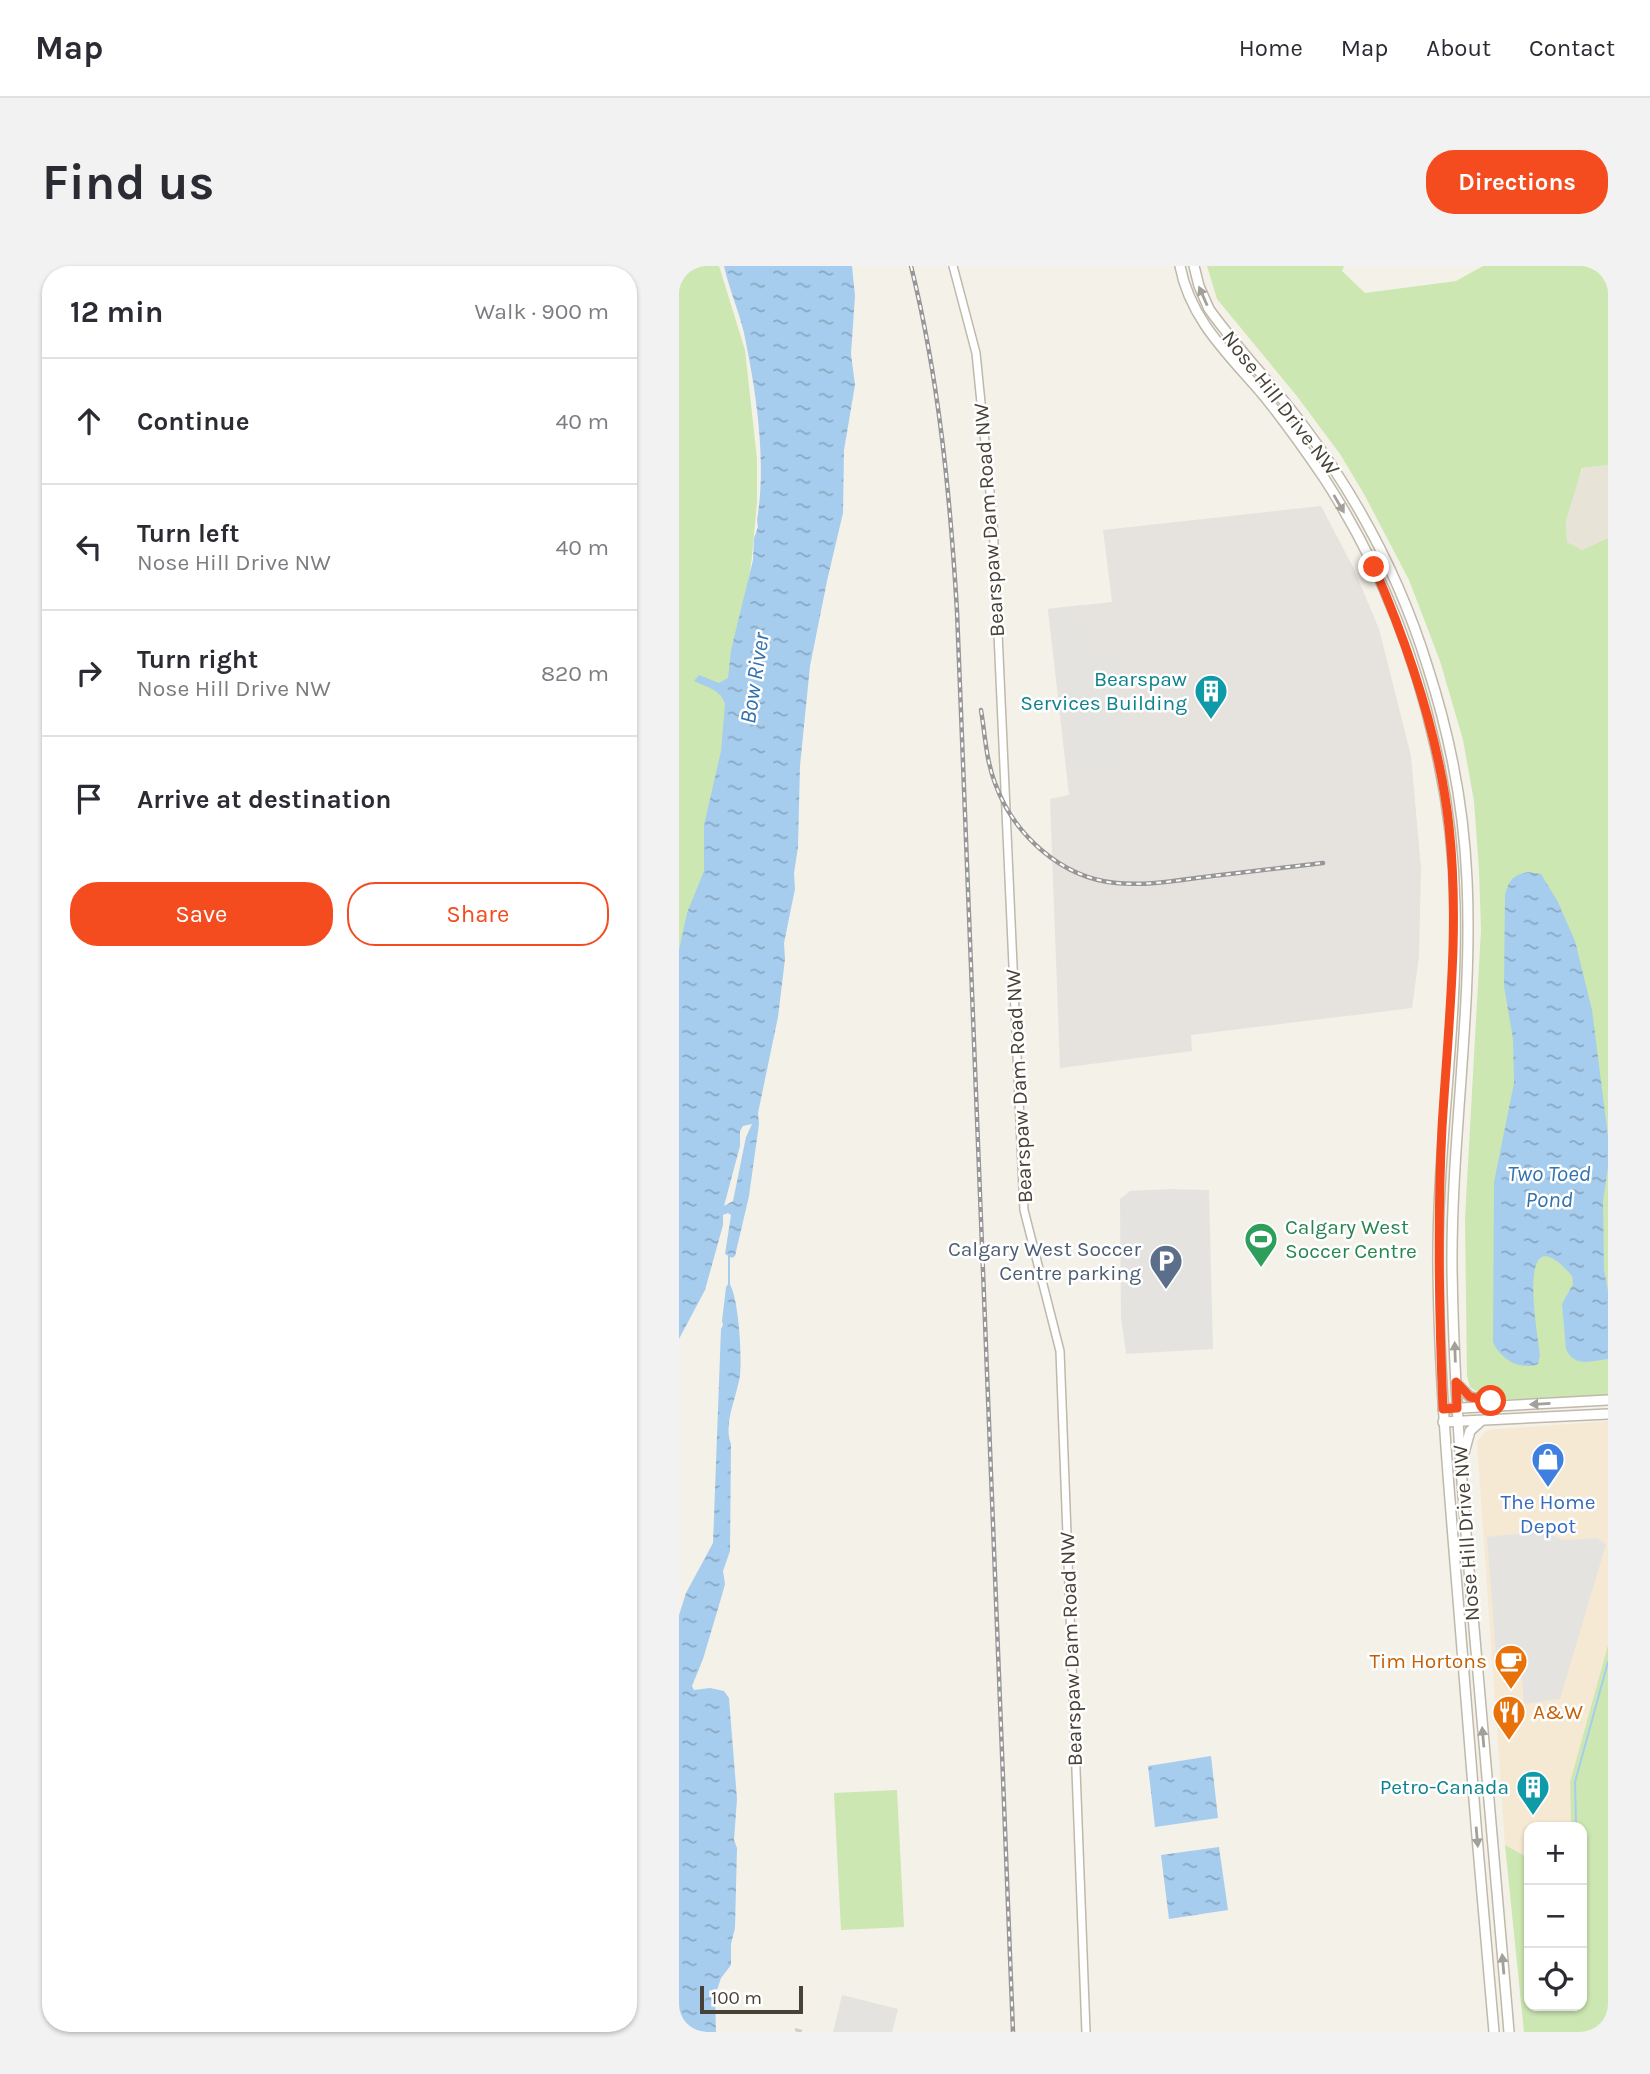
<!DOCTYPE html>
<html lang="en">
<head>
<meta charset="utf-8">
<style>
  body { margin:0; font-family:Karla,sans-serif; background:#f2f2f3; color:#2b2b33 }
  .controls { position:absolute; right:21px; bottom:21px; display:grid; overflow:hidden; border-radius:14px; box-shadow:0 2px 5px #0004 }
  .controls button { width:63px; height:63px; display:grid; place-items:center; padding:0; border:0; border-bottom:2px solid #e1e1e2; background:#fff; color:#2b2b33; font:35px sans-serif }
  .scale { position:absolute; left:21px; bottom:18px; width:103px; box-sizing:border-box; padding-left:7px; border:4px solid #474137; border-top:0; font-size:19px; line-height:24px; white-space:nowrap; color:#474137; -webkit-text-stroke:5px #fff; paint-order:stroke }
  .stop { position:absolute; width:21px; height:21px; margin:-16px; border:5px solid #f44c1f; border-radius:50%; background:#fff }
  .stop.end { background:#f44c1f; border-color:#fff; box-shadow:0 2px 7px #0008 }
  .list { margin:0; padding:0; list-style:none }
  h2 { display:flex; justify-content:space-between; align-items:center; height:91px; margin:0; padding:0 28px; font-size:30px }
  h2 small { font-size:23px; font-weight:400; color:#7c7c81 }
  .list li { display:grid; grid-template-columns:46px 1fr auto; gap:21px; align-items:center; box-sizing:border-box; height:126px; padding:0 28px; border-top:2px solid #e1e1e2 }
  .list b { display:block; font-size:26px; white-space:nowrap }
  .list p { margin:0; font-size:23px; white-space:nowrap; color:#7c7c81 }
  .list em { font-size:23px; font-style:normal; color:#7c7c81 }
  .actions { display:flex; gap:14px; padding:21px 28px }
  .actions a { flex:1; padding:16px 0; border:2px solid #f44c1f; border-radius:28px; text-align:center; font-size:24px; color:#f44c1f }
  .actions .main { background:#f44c1f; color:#fff }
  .icon { flex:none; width:38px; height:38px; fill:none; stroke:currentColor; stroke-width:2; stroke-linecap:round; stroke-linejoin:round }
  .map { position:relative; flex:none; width:929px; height:1766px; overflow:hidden; border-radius:28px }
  header { display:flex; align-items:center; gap:42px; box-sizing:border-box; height:98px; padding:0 35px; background:#fff; border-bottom:2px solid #e1e1e2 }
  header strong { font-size:33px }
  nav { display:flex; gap:38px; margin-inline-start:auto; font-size:24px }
  .intro { display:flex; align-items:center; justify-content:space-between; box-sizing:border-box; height:168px; padding:0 42px }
  h1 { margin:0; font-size:49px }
  .button { padding:18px 32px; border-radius:28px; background:#f44c1f; color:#fff; font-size:24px; font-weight:700 }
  main { display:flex; gap:42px; padding:0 42px }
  aside { flex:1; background:#fff; border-radius:28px; box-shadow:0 2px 5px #0004 }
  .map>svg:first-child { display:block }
</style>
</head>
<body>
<header>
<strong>Map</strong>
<nav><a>Home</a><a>Map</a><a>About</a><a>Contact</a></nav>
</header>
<div class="intro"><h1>Find us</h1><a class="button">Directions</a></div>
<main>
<aside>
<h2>12 min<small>Walk · 900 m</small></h2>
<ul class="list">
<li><svg class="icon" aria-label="ahead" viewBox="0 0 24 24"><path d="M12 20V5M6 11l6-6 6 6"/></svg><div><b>Continue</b></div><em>40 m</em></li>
<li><svg class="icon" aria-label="left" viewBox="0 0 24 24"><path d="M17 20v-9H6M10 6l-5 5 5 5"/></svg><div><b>Turn left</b><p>Nose Hill Drive NW</p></div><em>40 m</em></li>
<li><svg class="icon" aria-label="right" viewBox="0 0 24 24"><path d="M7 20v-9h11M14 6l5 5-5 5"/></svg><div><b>Turn right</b><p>Nose Hill Drive NW</p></div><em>820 m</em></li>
<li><svg class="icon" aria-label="arrive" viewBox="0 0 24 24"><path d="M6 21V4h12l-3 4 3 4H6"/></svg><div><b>Arrive at destination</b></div></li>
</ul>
<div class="actions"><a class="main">Save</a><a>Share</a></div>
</aside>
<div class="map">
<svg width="929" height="1766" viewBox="0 0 929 1766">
  <defs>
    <pattern id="water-ripples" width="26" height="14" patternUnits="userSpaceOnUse" patternTransform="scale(1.75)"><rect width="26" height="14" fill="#a6cdee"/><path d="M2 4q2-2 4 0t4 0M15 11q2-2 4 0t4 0" fill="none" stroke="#89a8c2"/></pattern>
  </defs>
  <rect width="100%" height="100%" fill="#f4f1e8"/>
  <polygon fill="#e7e3d6" points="929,199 929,272 903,284 888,276 887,254 893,229 904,202"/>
  <polygon fill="#f5e9d4" points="929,1155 929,1379 891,1516 892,1561 850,1561 850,1592 826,1579 798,1176 808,1164"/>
  <polygon fill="#e6e2dd" points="642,240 674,301 700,363 732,490 742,602 740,690 733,742 512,769 513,785 381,802 371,533 390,529 369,343 433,336 424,264"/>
  <g fill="#cce7b2">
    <polygon points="0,0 40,0 66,84 78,193 78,236 73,290 31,611 0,695"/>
    <polygon points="528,0 665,0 663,5 686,27 777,15 804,0 929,0 929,199 903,202 887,254 888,276 903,284 929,272 929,1130 864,1134 809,1133 791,1121 788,1110 786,952 802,664 800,604 795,535 784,474 761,395 730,314 685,228 661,188 617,129 538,33"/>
    <polygon points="929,1379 929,1766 845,1766 826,1579 850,1592 850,1740 903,1740 903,1561 892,1561 891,1516"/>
    <polygon points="218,1524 225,1661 162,1664 155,1527"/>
  </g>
  <g fill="#e5e3e0">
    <polygon points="403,339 408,381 438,378 453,501 389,509 369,343"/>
    <polygon points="491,923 530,924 534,1083 447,1088 442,1051 441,933 451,925"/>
    <polygon points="863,1265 884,1274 918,1272 927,1278 881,1433 845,1438 841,1386 817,1388 808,1271"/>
    <polygon points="163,1729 219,1743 213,1766 154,1766"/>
  </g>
  <g fill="url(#water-ripples)" fill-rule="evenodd">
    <path d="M45 0H173L176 30 172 88 176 119 165 184 164 247 148 315 131 400 121 500 119 581 115 607 116 623 105 677 106 693 99 751 79 847 80 858 70 930 56 990 53 992 46 988 52 949 49 947 44 949V959L26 1024 0 1073V684L8 647 25 605V559L42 485 46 438C42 424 28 421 15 415L20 409 40 417 49 412 52 384 74 294 75 272 79 261 78 254C88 195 77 125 65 67 60 45 50 23 45 0ZM73 858 67 871 54 935 45 940 61 880V865L64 860Z"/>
    <path d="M849 606 862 608 879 636 896 675 913 744 929 870V901L924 935 925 1004 929 1025V1093C913 1095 895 1102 887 1083L883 1038 894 1018 893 1010C836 944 858 1063 861 1089L859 1098C841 1105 821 1093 814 1076L815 916 835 817 834 773 825 720 826 629C830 614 834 609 849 606Z"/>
    <path d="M50 1017C60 1031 63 1091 61 1109 58 1131 44 1157 52 1178L51 1285 44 1305 46 1318 43 1329 24 1393 13 1420 15 1424 31 1422 45 1425 50 1432 58 1533 55 1574 58 1582 56 1662 52 1678V1699L42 1712 36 1730 37 1766H0V1349L7 1327 34 1277 42 1063 44 1059 43 1055 47 1021Z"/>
    <polygon points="532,1490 539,1552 476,1561 469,1500"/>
    <polygon points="540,1581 549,1644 490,1653 482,1589"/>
  </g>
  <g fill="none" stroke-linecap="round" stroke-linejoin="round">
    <g stroke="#a6cdee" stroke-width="2">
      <polyline points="50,1019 50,990"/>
      <polyline points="897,1556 896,1516 929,1396"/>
    </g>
    <polyline stroke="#d1cec5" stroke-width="7" stroke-dasharray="7 3.5" stroke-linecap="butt" points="119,1766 120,1763"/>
    <defs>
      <polyline id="minor" points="274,0 297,87 314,256 345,944 381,1085 407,1766"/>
      <g id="tertiary">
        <path d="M501 0C511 54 551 90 585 130 606 156 626 184 645 212 697 292 734 383 755 475 768 529 775 585 776 640 779 760 758 880 759 1000 760 1112 770 1222 779 1333 790 1477 802 1622 815 1766"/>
        <path d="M515 0 520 20 530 43C560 85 596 121 626 162 680 234 723 317 749 402 771 470 785 543 788 614 794 744 772 872 773 1002 775 1137 787 1272 799 1407 809 1526 820 1646 830 1766"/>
        <polyline points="778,1118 791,1131 817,1136"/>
        <polyline points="764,1143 929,1134"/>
        <polyline points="764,1156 929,1148"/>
        <polyline points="785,1187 791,1165 802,1155"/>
      </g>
    </defs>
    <use href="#minor" stroke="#bfb9ab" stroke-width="10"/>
    <use href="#tertiary" stroke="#bfb9ab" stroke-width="12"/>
    <use href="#minor" stroke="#fff" stroke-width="7"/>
    <use href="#tertiary" stroke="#fff" stroke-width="9"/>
    <defs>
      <g id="rail">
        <path d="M232 0C260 113 271 229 278 345L334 1766"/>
        <path d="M302 444C306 468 307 494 316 517 334 568 382 612 437 617 469 620 501 614 533 610 570 606 607 601 644 597"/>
      </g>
    </defs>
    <use href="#rail" stroke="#979797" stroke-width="4.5"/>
    <use href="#rail" stroke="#fff" stroke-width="2" stroke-dasharray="5" stroke-linecap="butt"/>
  </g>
  <defs><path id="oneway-solid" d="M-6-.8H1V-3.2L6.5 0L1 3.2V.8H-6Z" transform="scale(1.75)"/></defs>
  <g fill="#a3a09b">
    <use href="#oneway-solid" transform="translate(524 30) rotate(-114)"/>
    <use href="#oneway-solid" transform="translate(660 238) rotate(60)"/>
    <use href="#oneway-solid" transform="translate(776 1086) rotate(-92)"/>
    <use href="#oneway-solid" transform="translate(861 1138) rotate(177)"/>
    <use href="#oneway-solid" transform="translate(804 1471) rotate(-95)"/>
    <use href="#oneway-solid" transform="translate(798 1571) rotate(85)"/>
    <use href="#oneway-solid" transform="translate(824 1698) rotate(-95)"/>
  </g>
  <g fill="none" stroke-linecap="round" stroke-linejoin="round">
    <path stroke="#f44c1f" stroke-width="9" d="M695 301C731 384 760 470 770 560 781 662 769 761 763 862 758 956 760 1049 764 1143L778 1142 777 1116 791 1131 812 1135"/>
  </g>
  <defs>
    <symbol id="building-pin" viewBox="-11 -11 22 30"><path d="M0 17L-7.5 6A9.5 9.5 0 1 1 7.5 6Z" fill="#0f9aa8" stroke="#fff"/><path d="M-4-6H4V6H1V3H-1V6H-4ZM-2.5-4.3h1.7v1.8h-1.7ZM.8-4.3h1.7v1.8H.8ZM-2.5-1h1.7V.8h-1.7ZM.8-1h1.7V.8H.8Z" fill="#fff"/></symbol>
    <symbol id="stadium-pin" viewBox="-11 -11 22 30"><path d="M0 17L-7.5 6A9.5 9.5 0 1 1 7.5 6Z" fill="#2e9e5b" stroke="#fff"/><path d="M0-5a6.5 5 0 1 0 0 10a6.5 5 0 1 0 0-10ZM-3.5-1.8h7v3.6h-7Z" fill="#fff"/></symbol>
    <symbol id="parking-pin" viewBox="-11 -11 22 30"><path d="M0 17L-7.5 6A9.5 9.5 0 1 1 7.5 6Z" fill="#5c6f8a" stroke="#fff"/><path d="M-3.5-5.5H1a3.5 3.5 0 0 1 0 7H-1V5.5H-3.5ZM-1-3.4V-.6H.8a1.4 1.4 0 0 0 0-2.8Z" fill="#fff"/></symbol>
    <symbol id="shop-pin" viewBox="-11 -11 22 30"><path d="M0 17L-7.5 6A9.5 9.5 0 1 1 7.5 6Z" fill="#3f7fe0" stroke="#fff"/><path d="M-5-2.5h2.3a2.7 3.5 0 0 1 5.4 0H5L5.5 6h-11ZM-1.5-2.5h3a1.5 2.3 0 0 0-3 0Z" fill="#fff"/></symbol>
    <symbol id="cafe-pin" viewBox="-11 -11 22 30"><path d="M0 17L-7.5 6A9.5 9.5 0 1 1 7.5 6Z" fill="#e8710a" stroke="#fff"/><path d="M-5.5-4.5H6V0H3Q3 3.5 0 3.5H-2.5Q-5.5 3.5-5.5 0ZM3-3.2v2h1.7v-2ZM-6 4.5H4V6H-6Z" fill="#fff"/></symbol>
    <symbol id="restaurant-pin" viewBox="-11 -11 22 30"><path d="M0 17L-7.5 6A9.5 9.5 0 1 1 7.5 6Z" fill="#e8710a" stroke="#fff"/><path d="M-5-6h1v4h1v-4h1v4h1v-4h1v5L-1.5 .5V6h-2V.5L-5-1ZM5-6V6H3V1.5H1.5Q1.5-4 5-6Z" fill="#fff"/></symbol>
  </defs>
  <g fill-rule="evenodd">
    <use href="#building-pin" x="513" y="406" width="38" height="52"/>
    <use href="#stadium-pin" x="563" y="954" width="38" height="52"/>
    <use href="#parking-pin" x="468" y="976" width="38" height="52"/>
    <use href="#shop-pin" x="850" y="1174" width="38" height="52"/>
    <use href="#cafe-pin" x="813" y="1376" width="38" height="52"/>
    <use href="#restaurant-pin" x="811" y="1427" width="38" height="52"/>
    <use href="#building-pin" x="835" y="1502" width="38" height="52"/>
  </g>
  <g text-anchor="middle" stroke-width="5" stroke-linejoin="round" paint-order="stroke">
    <g font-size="21" fill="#474137" stroke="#fff">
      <text transform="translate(602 137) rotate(52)" y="7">Nose Hill Drive NW</text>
      <text transform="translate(310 254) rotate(-94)" y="7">Bearspaw Dam Road NW</text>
      <text transform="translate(340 820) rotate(-93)" y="7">Bearspaw Dam Road NW</text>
      <text transform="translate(787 1267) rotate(-94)" y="7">Nose Hill Drive NW</text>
      <text transform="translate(392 1383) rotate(-92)" y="7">Bearspaw Dam Road NW</text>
    </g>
    <g font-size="21" fill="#0d838f" stroke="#fff" text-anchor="end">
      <text x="508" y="420">Bearspaw<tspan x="508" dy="24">Services Building</tspan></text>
      <text x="830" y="1528">Petro-Canada</text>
    </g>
    <g font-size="21" fill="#27864d" stroke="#fff" text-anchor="start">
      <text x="606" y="968">Calgary West<tspan x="606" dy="24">Soccer Centre</tspan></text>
    </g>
    <g font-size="21" fill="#4e5e75" stroke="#fff" text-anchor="end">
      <text x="462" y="990">Calgary West Soccer<tspan x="462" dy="24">Centre parking</tspan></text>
    </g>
    <g font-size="21" fill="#366cbe" stroke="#fff">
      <text x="869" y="1243">The Home<tspan x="869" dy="24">Depot</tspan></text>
    </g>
    <g font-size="21" fill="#c56008" stroke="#fff" text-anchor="end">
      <text x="808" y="1402">Tim Hortons</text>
      <text x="854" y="1453" text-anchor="start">A&amp;W</text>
    </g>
    <g font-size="23" font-style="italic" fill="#3373b0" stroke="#fff">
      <text transform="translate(75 412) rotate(-81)" y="8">Bow River</text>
      <text x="870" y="915">Two Toed<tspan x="870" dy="26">Pond</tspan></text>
    </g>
  </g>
</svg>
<div class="controls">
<button>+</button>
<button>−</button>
<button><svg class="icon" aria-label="locate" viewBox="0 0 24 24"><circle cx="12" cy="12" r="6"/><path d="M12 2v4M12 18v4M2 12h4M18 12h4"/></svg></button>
</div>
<div class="scale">100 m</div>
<div class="stop" style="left:812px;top:1135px"></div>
<div class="stop end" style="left:695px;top:301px"></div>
</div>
</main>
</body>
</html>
